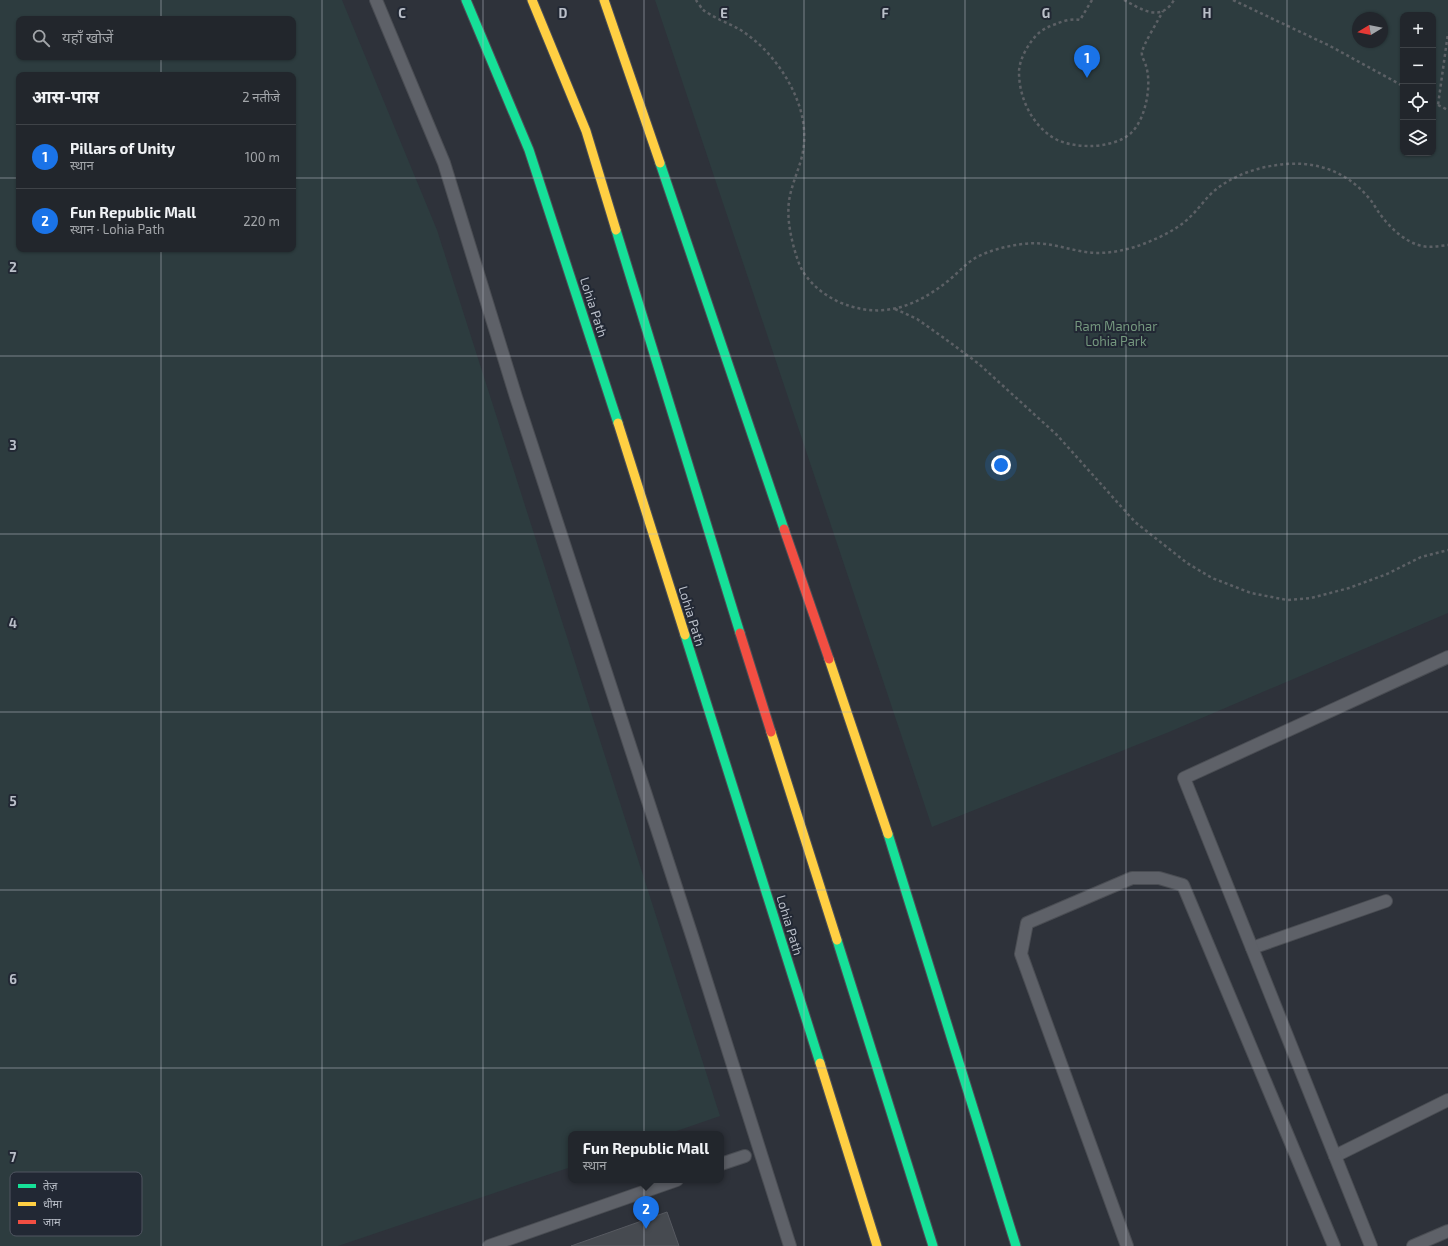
<!DOCTYPE html>
<html lang="hi">
<head>
<meta charset="utf-8">
<style>
  body { margin:0; font-family:"Exo 2","Noto Sans Devanagari",sans-serif; background:#2a2e34; color:#f1f3f6 }
  .controls { position:absolute; right:12px; top:12px; display:grid; overflow:hidden; border-radius:8px; box-shadow:0 1px 3px #0004 }
  .controls button { width:36px; height:36px; display:grid; place-items:center; padding:0; border:0; border-bottom:1px solid #3f4348; background:#22262c; color:#f1f3f6; font:20px sans-serif }
  .compass { position:absolute; left:1352px; top:12px; width:36px; height:36px; border-radius:50%; background:#22262c; box-shadow:0 1px 3px #0004; rotate:260deg }
  .you { position:absolute; left:1001px; top:465px; width:14px; height:14px; margin:-10px; border:3px solid #fff; border-radius:50%; background:#1a73e8; box-shadow:0 0 0 6px #1a73e833 }
  .badge { display:grid; place-items:center; width:26px; height:26px; border-radius:50%; background:#1a73e8; color:#fff; font-size:13px; font-weight:700 }
  .pin { position:absolute; translate:-50% -33px; filter:drop-shadow(0 1px 2px #0008) }
  .pin::after { content:''; position:absolute; top:21px; width:14px; height:12px; background:inherit; clip-path:polygon(0 0,100% 0,50% 100%) }
  .popup { position:absolute; left:568px; top:1131px; width:156px; height:52px; box-sizing:border-box; display:grid; place-content:center; border-radius:8px; background:#22262c; filter:drop-shadow(0 1px 3px #0005); font-size:13px; white-space:nowrap; color:#a2a5a9 }
  .popup b { font-size:15px; color:#f1f3f6 }
  .popup::after { content:''; position:absolute; left:50%; top:100%; margin-left:-8px; border:8px solid transparent; border-top-color:#22262c }
  .list { margin:0; padding:0; list-style:none }
  h2 { display:flex; justify-content:space-between; align-items:center; height:52px; margin:0; padding:0 16px; font-size:17px }
  h2 small { font-size:13px; font-weight:400; color:#a2a5a9 }
  .list li { display:grid; grid-template-columns:26px 1fr auto; gap:12px; align-items:center; box-sizing:border-box; height:64px; padding:0 16px; border-top:1px solid #3f4348 }
  .list b { display:block; font-size:15px; white-space:nowrap }
  .list p { margin:0; font-size:13px; white-space:nowrap; color:#a2a5a9 }
  .list em { font-size:13px; font-style:normal; color:#a2a5a9 }
  .icon { flex:none; width:22px; height:22px; fill:none; stroke:currentColor; stroke-width:2; stroke-linecap:round; stroke-linejoin:round }
  .map { position:relative; flex:none; width:1448px; height:1246px; overflow:hidden }
  .search { position:absolute; background:#22262c; box-shadow:0 1px 3px #0004; left:16px; top:16px; width:280px; height:44px; display:flex; align-items:center; gap:10px; box-sizing:border-box; padding:0 14px; border-radius:8px; color:#a2a5a9; font-size:15px }
  .panel { position:absolute; background:#22262c; box-shadow:0 1px 3px #0004; left:16px; top:72px; width:280px; height:180px; border-radius:8px }
  .map>svg:first-child { display:block }
</style>
</head>
<body>
<div class="map">
<svg width="1448" height="1246" viewBox="0 0 1448 1246">
  <rect width="100%" height="100%" fill="#2e323a"/>
  <g fill="#2d3c3f" fill-rule="evenodd">
    <path d="M0 0H342L437 230 720 1116 668 1134H571V1167L338 1246H0ZM19 19H293V57H19ZM19 75H293V249H19Z"/>
    <path d="M655 0H1448V613L1169 732 932 827ZM1403 15H1433V153H1403ZM1358 18H1382V42H1358Z"/>
  </g>
  <polygon fill="#464a50" stroke="#575a61" points="667,1212 679,1246 571,1246"/>
  <g fill="none" stroke-linecap="round" stroke-linejoin="round">
    <defs>
      <g id="lane">
        <polyline points="376,0 444,163 516,397 693,939 790,1246"/>
        <polyline points="1252,948 1386,901"/>
        <polyline points="1335,1156 1448,1100"/>
        <polyline points="721,1164 745,1156"/>
        <polyline points="489,1246 677,1180"/>
        <polyline points="1127,1246 1021,954 1027,923 1132,878 1159,878 1183,885 1334,1246"/>
        <polyline points="1371,1246 1184,778 1448,657"/>
        <polyline points="1413,1246 1448,1231"/>
      </g>
      <g id="fast">
        <polyline points="466,0 529,150 618,423"/>
        <polyline points="660,163 784,529"/>
        <polyline points="616,230 740,633"/>
        <polyline points="685,635 820,1063"/>
        <polyline points="888,834 1016,1246"/>
        <polyline points="837,940 933,1246"/>
      </g>
      <g id="slow">
        <polyline points="532,0 586,131 616,230"/>
        <polyline points="604,0 660,163"/>
        <polyline points="618,423 685,635"/>
        <polyline points="829,659 888,834"/>
        <polyline points="771,732 837,940"/>
        <polyline points="820,1063 877,1246"/>
      </g>
      <g id="jam">
        <polyline points="784,529 829,659"/>
        <polyline points="740,633 771,732"/>
      </g>
    </defs>
    <use href="#lane" stroke="#4a4d53" stroke-width="14"/>
    <use href="#fast" stroke="#4c4f56" stroke-width="11"/>
    <use href="#slow" stroke="#4c4f56" stroke-width="11"/>
    <use href="#jam" stroke="#4c4f56" stroke-width="11"/>
    <g stroke="#5c6065" stroke-width="2.5" stroke-dasharray="3 3" stroke-linecap="butt">
      <path d="M696 0C697 2 701 7 702 9 712 17 728 23 739 29 768 47 790 77 800 108 805 126 806 142 801 160 797 174 791 187 789 201 787 217 790 233 794 248 797 258 800 269 807 277 816 290 835 302 850 306 887 318 919 304 948 281 958 273 966 263 977 257 991 250 1007 246 1023 244 1049 240 1071 252 1096 253 1116 253 1135 248 1153 240 1167 234 1182 226 1193 214 1200 207 1206 198 1214 191 1232 176 1255 168 1277 165 1312 160 1344 169 1368 197 1373 202 1376 209 1380 214 1390 228 1405 242 1422 246 1430 248 1439 246 1448 245"/>
      <path d="M1092 0 1080 20C1073 18 1063 21 1056 24 1050 26 1045 28 1040 32 1030 40 1019 59 1019 72 1019 97 1031 123 1052 137 1063 144 1077 146 1090 146 1103 146 1123 142 1132 132 1146 118 1152 84 1146 66 1145 61 1141 57 1142 52 1143 45 1159 19 1163 11"/>
      <path d="M1124 0C1141 9 1161 23 1174 0"/>
      <polyline points="1233,0 1330,46 1403,86"/>
      <polyline points="1433,103 1438,105 1448,33"/>
      <polyline points="1438,105 1448,110"/>
      <polyline points="895,309 917,319 944,338 979,364 1057,435 1135,522 1187,563 1212,578 1251,593 1287,600 1311,598 1349,588 1387,574 1421,557 1448,550"/>
    </g>
    <use href="#lane" stroke="#5e6168" stroke-width="12"/>
    <use href="#fast" stroke="#16e098" stroke-width="9"/>
    <use href="#slow" stroke="#ffcf43" stroke-width="9"/>
    <use href="#jam" stroke="#f24e42" stroke-width="9"/>
  </g>
  <path fill="none" stroke="#babfc9" stroke-width="1" stroke-opacity="0.55" d="M161 0V19M322 0V1246M483 0V1246M644 0V1246M804 0V1246M965 0V1246M1126 0V1246M1287 0V1246M161 57V75M0 178H19M293 178H1448M161 249V1246M0 356H1448M0 534H1448M0 712H1448M0 890H1448M0 1068H1448"/>
  <g text-anchor="middle" stroke-width="4" stroke-linejoin="round" paint-order="stroke">
    <g font-size="13" fill="#babfc9" stroke="#222834">
      <text transform="translate(594 307) rotate(72)" y="5">Lohia Path</text>
      <text transform="translate(692 616) rotate(73)" y="5">Lohia Path</text>
      <text transform="translate(790 925) rotate(73)" y="5">Lohia Path</text>
    </g>
    <g font-size="13" fill="#74977e" stroke="#222834">
      <text x="1116" y="331">Ram Manohar<tspan x="1116" dy="15">Lohia Park</tspan></text>
    </g>
  </g>
  <rect x="10" y="1172" width="132" height="64" rx="6" fill="#222834" stroke="#505561" stroke-width="1"/>
  <rect x="18" y="1184" width="18" height="4" fill="#16e098"/>
  <rect x="18" y="1202" width="18" height="4" fill="#ffcf43"/>
  <rect x="18" y="1220" width="18" height="4" fill="#f24e42"/>
  <g font-size="11" fill="#babfc9">
    <text x="43" y="1190">तेज़</text>
    <text x="43" y="1208">धीमा</text>
    <text x="43" y="1226">जाम</text>
  </g>
  <g font-size="13" text-anchor="middle" font-weight="bold" fill="#babfc9" stroke="#222834" stroke-width="4" stroke-linejoin="round" paint-order="stroke">
    <text x="402" y="18">C</text>
    <text x="563" y="18">D</text>
    <text x="724" y="18">E</text>
    <text x="885" y="18">F</text>
    <text x="1046" y="18">G</text>
    <text x="1207" y="18">H</text>
    <text x="13" y="272">2</text>
    <text x="13" y="450">3</text>
    <text x="13" y="628">4</text>
    <text x="13" y="806">5</text>
    <text x="13" y="984">6</text>
    <text x="13" y="1162">7</text>
  </g>
</svg>
<div class="controls">
<button>+</button>
<button>−</button>
<button><svg class="icon" aria-label="locate" viewBox="0 0 24 24"><circle cx="12" cy="12" r="6"/><path d="M12 2v4M12 18v4M2 12h4M18 12h4"/></svg></button>
<button><svg class="icon" aria-label="layers" viewBox="0 0 24 24"><path d="M12 4l9 5-9 5-9-5zM3 14l9 5 9-5"/></svg></button>
</div>
<svg class="compass" viewBox="-18 -18 36 36"><path d="M0-13l5 13h-10z" fill="#e53935"/><path d="M0 13l5-13h-10z" fill="#a2a5a9"/></svg>
<div class="you"></div>
<div class="pin badge" style="left:1087px;top:78px">1</div>
<div class="pin badge" style="left:646px;top:1229px">2</div>
<div class="popup"><b>Fun Republic Mall</b>स्थान</div>
<div class="search"><svg class="icon" aria-label="search" viewBox="0 0 24 24"><circle cx="10" cy="10" r="6"/><path d="M15 15l6 6"/></svg>यहाँ खोजें</div>
<section class="panel">
<h2>आस-पास<small>2 नतीजे</small></h2>
<ul class="list">
<li><span class="badge">1</span><div><b>Pillars of Unity</b><p>स्थान</p></div><em>100 m</em></li>
<li><span class="badge">2</span><div><b>Fun Republic Mall</b><p>स्थान · Lohia Path</p></div><em>220 m</em></li>
</ul>
</section>
</div>
</body>
</html>
